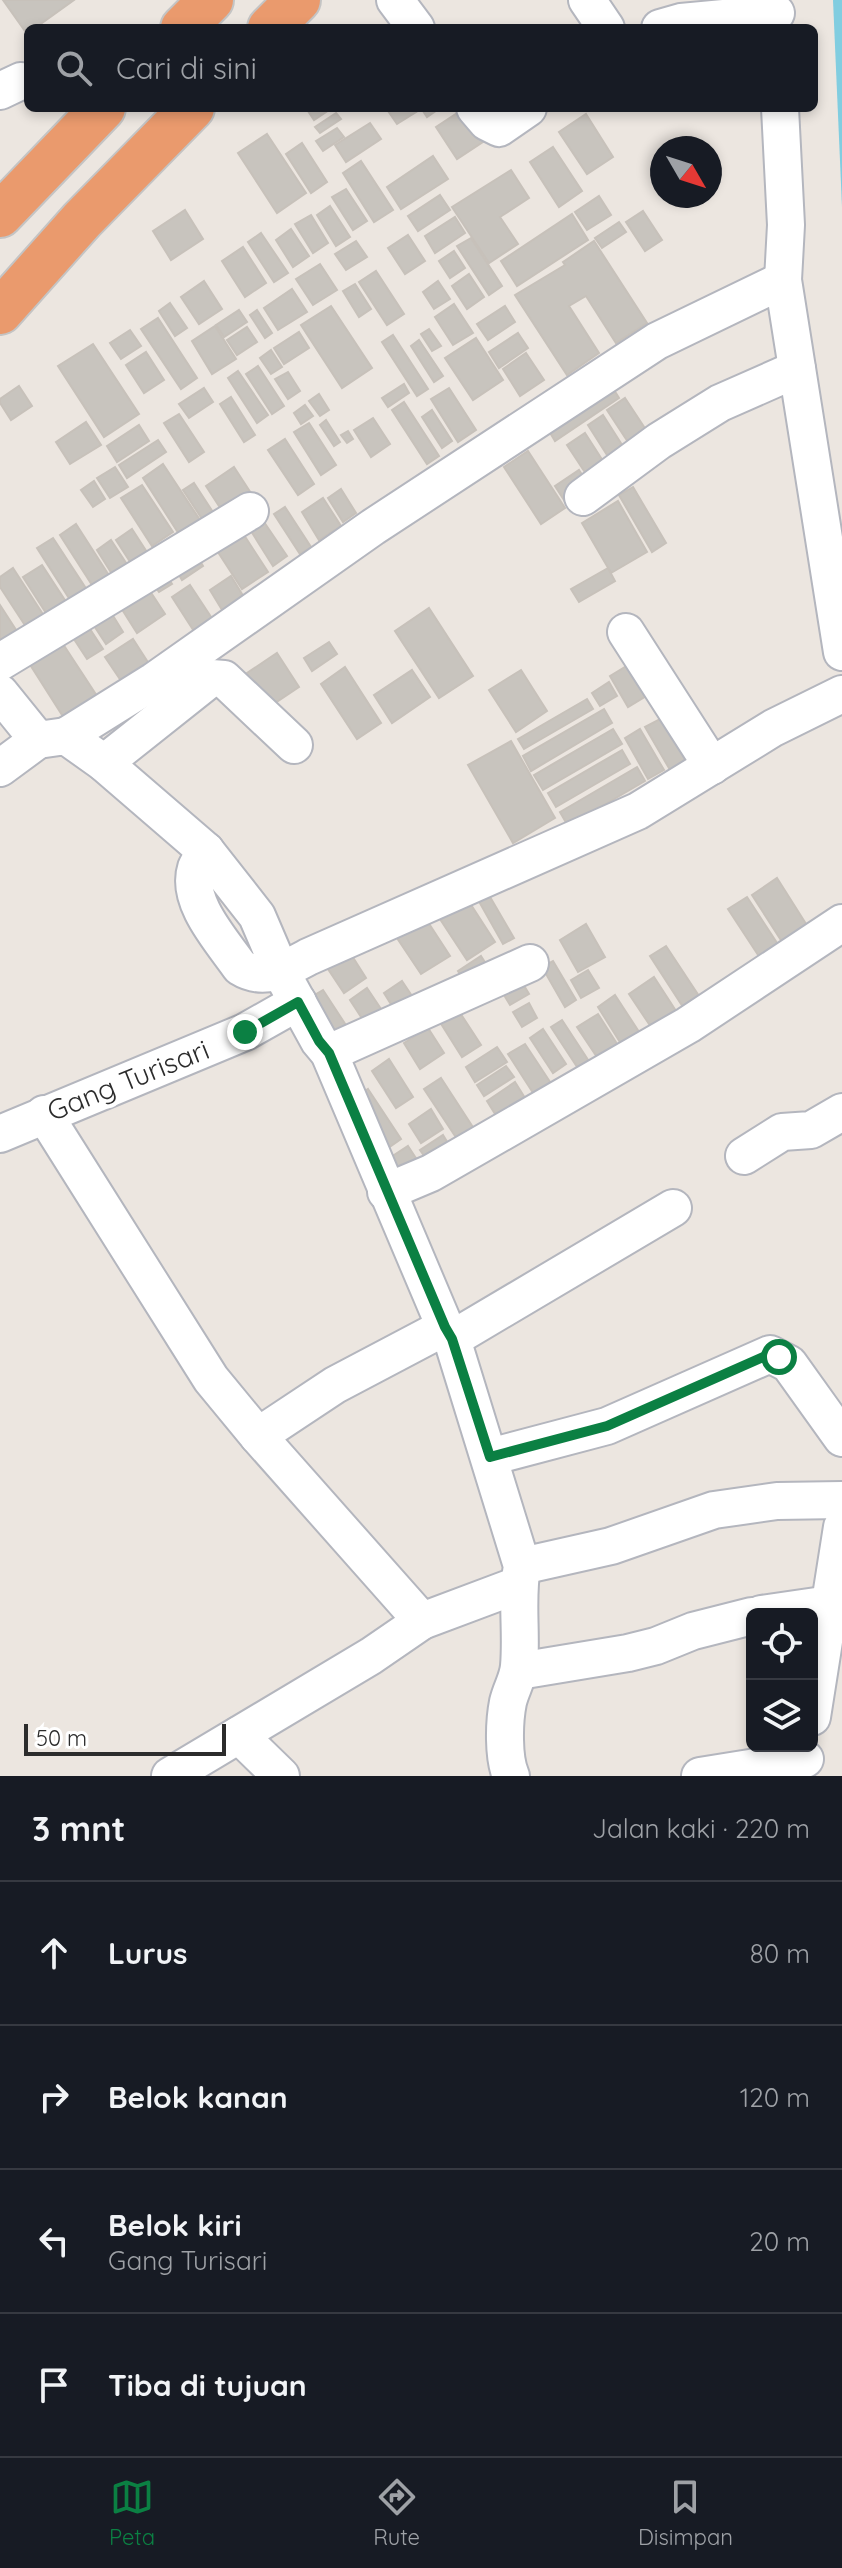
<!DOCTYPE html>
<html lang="id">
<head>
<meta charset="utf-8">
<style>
  body { margin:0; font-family:Quicksand,sans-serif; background:#20242c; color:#f1f3f6 }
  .controls { position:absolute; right:24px; bottom:24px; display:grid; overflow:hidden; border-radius:12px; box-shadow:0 4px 12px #0003 }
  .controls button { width:72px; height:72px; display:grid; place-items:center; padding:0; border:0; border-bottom:2px solid #363941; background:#171b24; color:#f1f3f6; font:40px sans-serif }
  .compass { position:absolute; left:650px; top:136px; width:72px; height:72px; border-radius:50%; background:#171b24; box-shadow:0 4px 12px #0003; rotate:129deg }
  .scale { position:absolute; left:24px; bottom:20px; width:202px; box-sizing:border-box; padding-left:8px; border:4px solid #2c2c2c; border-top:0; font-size:22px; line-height:28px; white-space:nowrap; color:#2c2c2c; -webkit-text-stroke:6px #fff; paint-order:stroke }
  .stop { position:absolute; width:24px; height:24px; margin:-18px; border:6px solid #0b8043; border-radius:50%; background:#fff }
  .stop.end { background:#0b8043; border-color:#fff; box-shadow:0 2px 8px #0008 }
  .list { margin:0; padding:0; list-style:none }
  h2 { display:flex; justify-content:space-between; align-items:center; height:104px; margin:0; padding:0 32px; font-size:34px }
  h2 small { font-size:26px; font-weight:400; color:#9ea1a6 }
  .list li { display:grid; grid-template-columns:52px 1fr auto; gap:24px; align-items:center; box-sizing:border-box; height:144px; padding:0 32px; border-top:2px solid #363941 }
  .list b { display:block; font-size:30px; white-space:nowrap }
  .list p { margin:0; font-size:26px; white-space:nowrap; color:#9ea1a6 }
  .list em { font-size:26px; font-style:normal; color:#9ea1a6 }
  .icon { flex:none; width:44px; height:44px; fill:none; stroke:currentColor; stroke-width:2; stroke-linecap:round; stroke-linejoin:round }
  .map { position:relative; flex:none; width:842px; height:1776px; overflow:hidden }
  .search { position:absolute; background:#171b24; box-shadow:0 4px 12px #0003; left:24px; right:24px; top:24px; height:88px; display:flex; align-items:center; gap:20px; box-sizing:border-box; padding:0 28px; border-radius:12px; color:#9ea1a6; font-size:30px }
  .sheet { height:680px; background:#171b24 }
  nav { display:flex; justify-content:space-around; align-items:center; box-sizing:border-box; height:112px; border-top:2px solid #363941; background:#171b24; font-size:22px; color:#9ea1a6 }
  nav a { display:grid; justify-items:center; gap:4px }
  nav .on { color:#0b8043 }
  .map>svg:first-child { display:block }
</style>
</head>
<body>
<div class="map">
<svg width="842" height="1776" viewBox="0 0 842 1776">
  <rect width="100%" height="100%" fill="#ece6e0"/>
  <polygon fill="#81cde0" points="833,0 842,0 842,207"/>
  <g fill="#c8c4be" stroke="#c7c1ba" stroke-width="2">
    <polygon points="3,0 74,0 35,28 28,28 27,34"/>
    <polygon points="306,108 332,108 314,120"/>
    <polygon points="386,108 421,108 421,109 397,124"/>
    <polygon points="421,108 440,108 427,117"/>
    <polygon points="465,108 486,140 457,159 436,127"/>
    <polygon points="336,113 341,119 320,133 315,127"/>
    <polygon points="586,114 613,157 587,174 559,132"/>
    <polygon points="370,123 381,139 346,162 335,145"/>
    <polygon points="337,128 344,137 323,151 316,141"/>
    <polygon points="267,134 306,193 277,213 238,153"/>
    <polygon points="302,143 327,182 311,193 286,154"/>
    <polygon points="553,147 582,191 559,207 530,162"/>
    <polygon points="433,156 448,179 401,209 387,187"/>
    <polygon points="361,161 393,210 374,222 343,173"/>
    <polygon points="511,170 529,198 500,217 518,244 489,263 452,207"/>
    <polygon points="346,189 367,221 353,230 332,197"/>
    <polygon points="440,195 450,210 418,231 408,216"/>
    <polygon points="599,196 611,215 587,230 575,212"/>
    <polygon points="330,206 350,237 336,246 317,215"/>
    <polygon points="185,210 203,239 171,260 153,231"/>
    <polygon points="643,211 662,240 645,251 626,222"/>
    <polygon points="572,214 588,240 517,286 501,261"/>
    <polygon points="311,215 328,243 313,253 295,224"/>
    <polygon points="455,217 465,233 435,253 425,236"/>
    <polygon points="619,222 626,232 602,248 595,238"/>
    <polygon points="291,229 309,256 293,267 276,240"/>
    <polygon points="261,233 288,273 274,282 248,242"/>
    <polygon points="408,235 425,261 405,274 388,248"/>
    <polygon points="471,238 502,286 489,295 457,246"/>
    <polygon points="356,241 367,257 346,270 335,254"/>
    <polygon points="594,241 647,323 616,343 586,296 569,306 599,353 567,375 515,295 565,265 563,262"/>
    <polygon points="243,247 266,283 245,297 222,261"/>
    <polygon points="454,251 465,268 450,278 439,261"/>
    <polygon points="320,264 337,290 313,305 296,279"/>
    <polygon points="376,271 404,314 387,325 359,282"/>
    <polygon points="469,274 484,297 467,309 452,286"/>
    <polygon points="204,281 222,309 199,324 181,297"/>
    <polygon points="438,281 450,299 434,309 423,292"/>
    <polygon points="355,284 371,309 359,317 343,291"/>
    <polygon points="292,289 307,312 278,330 264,308"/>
    <polygon points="170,303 187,328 175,336 159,311"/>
    <polygon points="454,304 473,333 453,345 435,317"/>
    <polygon points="331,306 372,368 342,388 301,325"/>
    <polygon points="505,306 515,322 488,340 477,324"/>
    <polygon points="239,310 247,322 224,337 216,325"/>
    <polygon points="257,310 272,333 265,338 250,315"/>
    <polygon points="158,318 197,378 181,389 141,329"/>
    <polygon points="215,326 236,359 212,374 192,341"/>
    <polygon points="247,327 257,342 237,355 227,340"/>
    <polygon points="429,329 441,346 432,351 421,334"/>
    <polygon points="130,330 141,346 121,359 110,343"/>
    <polygon points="299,332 309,348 284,364 274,348"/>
    <polygon points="518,333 528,348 499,368 489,352"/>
    <polygon points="393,335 428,389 417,396 382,342"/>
    <polygon points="476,338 503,380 473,400 445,358"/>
    <polygon points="419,340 443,376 434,382 411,346"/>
    <polygon points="93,344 139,414 104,437 58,366"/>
    <polygon points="271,350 282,367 271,374 260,358"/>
    <polygon points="146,352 164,380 144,393 126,365"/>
    <polygon points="526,353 544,380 520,396 503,369"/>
    <polygon points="258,366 284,406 272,414 246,374"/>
    <polygon points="238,371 268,415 257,423 228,378"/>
    <polygon points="288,372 300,391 288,399 275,379"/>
    <polygon points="609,382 619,398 555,441 545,424"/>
    <polygon points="404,384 409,393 388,407 382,398"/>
    <polygon points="19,386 32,406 11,420 0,403 0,399"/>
    <polygon points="204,388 213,402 189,418 179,404"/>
    <polygon points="449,388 476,430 458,442 431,399"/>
    <polygon points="319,394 329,410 320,416 309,401"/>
    <polygon points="231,397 255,435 244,442 220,404"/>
    <polygon points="625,398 652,439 634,451 607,410"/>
    <polygon points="404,402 439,456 427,464 392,410"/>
    <polygon points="305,405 313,416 301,424 294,413"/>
    <polygon points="432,410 452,441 442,448 422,417"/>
    <polygon points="179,414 204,452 189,462 164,423"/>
    <polygon points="603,415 631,459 616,469 588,425"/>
    <polygon points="373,418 390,444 371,457 354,430"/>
    <polygon points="326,420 340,442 334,446 320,425"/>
    <polygon points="86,422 101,445 70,464 56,442"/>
    <polygon points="309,423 336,465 321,475 294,432"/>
    <polygon points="139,425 149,441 117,462 107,446"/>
    <polygon points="348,431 353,439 347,443 341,435"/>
    <polygon points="585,433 610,472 592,483 567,445"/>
    <polygon points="285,439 314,484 298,495 268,450"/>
    <polygon points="158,440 166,452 127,478 119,465"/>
    <polygon points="528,451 565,508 541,524 504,467"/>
    <polygon points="163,464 200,520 179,534 143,478"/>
    <polygon points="115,467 128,487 110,498 97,478"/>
    <polygon points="234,467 258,504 230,523 206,486"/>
    <polygon points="579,470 590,487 566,503 555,486"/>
    <polygon points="94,481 105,499 93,507 81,490"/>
    <polygon points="194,483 220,523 210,531 183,490"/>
    <polygon points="142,485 173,532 152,546 121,498"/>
    <polygon points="633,487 666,543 652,552 619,495"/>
    <polygon points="341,489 356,513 343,522 328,498"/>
    <polygon points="323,498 341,526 319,540 302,512"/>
    <polygon points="618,501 647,552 611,573 582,523"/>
    <polygon points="285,507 311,547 300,554 274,514"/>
    <polygon points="264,522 287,556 273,566 251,531"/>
    <polygon points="76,524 110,577 94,588 60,535"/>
    <polygon points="132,529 154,563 138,574 116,540"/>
    <polygon points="242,532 268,572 242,589 216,549"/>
    <polygon points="53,538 89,593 72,603 37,548"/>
    <polygon points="111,540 134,575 119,585 97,550"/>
    <polygon points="195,553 203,566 182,580 174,566"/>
    <polygon points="42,565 74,614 55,627 23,577"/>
    <polygon points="13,568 46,619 28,630 0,587 0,577"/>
    <polygon points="608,568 615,581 579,602 571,589"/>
    <polygon points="165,573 172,584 159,592 151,581"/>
    <polygon points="231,576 245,599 224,613 210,590"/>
    <polygon points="146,585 165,614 137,633 118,603"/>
    <polygon points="190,585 219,629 201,642 172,597"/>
    <polygon points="0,605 22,639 0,644"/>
    <polygon points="107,606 123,632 106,644 89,618"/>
    <polygon points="429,608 473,676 439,698 395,631"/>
    <polygon points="86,623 103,649 87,659 70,633"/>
    <polygon points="133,639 151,667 124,685 105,657"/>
    <polygon points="61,641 97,696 64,718 29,663"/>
    <polygon points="329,642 337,654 312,671 304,658"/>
    <polygon points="277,653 299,687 269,707 247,673"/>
    <polygon points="635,661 653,692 628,707 610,676"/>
    <polygon points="345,667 381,723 357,739 321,684"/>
    <polygon points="412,670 430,697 392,723 374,695"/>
    <polygon points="521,670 547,711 516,732 489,690"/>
    <polygon points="609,682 617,696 600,706 592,693"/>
    <polygon points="587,699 593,709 524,749 518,739"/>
    <polygon points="604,709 612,723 531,771 523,756"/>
    <polygon points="662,718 689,766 673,775 645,727"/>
    <polygon points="613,729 622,744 543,790 534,775"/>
    <polygon points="640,729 664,770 648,779 625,738"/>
    <polygon points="511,741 555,818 513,843 468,765"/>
    <polygon points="622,750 630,764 556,807 548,793"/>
    <polygon points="637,767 645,781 568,826 560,812"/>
    <polygon points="777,878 813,935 788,951 752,895"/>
    <polygon points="486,890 514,938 503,944 476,896"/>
    <polygon points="466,897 495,942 467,960 438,916"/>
    <polygon points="747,897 779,946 760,958 728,909"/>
    <polygon points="424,916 450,956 421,974 395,935"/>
    <polygon points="586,924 605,957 578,972 560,940"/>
    <polygon points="666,946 701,999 685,1010 650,956"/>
    <polygon points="347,948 366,978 344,993 324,963"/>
    <polygon points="481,956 493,975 470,990 458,971"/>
    <polygon points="553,961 576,1000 565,1007 542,967"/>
    <polygon points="588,970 599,988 581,998 571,980"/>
    <polygon points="517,974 529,994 510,1005 498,985"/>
    <polygon points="654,977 676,1011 651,1027 629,994"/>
    <polygon points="402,981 418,1005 399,1017 384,993"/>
    <polygon points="367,988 383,1012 365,1023 350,1000"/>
    <polygon points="323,990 353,1036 337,1047 306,1000"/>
    <polygon points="615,995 643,1038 625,1050 598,1007"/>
    <polygon points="451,999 481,1045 462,1057 433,1011"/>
    <polygon points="529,1003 537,1018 522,1027 513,1012"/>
    <polygon points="598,1014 619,1047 599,1060 577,1027"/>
    <polygon points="562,1020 592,1066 581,1073 551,1027"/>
    <polygon points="428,1028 444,1053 420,1069 404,1043"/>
    <polygon points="543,1029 566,1064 553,1073 530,1038"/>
    <polygon points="525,1044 556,1091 539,1102 508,1054"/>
    <polygon points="497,1047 507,1062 475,1082 466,1067"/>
    <polygon points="389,1059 413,1097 396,1108 372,1071"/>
    <polygon points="506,1066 514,1077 484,1096 477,1085"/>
    <polygon points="441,1078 476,1132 459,1142 424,1089"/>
    <polygon points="515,1082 525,1098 497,1117 487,1101"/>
    <polygon points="368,1089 401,1139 388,1148 355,1098"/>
    <polygon points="431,1109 443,1129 421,1143 409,1124"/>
    <polygon points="443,1135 454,1153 432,1167 420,1150"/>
    <polygon points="408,1146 423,1169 403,1182 388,1159"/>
  </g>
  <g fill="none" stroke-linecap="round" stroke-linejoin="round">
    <defs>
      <g id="minor">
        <polyline points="395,0 416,28"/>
        <polyline points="587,0 606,28"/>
        <polyline points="660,28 681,22 776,13"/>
        <polyline points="0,91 21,81"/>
        <polyline points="475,108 487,122 499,128 528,108"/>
        <polyline points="780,108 786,225 783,280 842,652"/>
        <polyline points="583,497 659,441 720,403 797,369"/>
        <polyline points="626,632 712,766"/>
        <polyline points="0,662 250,511"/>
        <path d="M0 693 38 740 66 736 104 763 206 851 257 916 281 972 319 1041 329 1053 445 1327 452 1339 522 1566C516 1599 522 1632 519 1666 518 1679 511 1689 508 1702 504 1722 503 1758 511 1776"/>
        <polyline points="66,736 154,681 373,527 657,341 783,280"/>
        <polyline points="104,763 211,678 224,679 294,745"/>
        <polyline points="0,768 38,740"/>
        <path d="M206 851C203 856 198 863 196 868 185 902 223 942 240 967 264 982 286 969 308 957L638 811 773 728 842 694"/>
        <polyline points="329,1053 530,963"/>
        <polyline points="44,1114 211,1379 258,1436 422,1621"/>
        <polyline points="0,1134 245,1032 298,1002"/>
        <polyline points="744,1156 782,1132 811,1130 842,1112"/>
        <polyline points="386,1192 431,1173 688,1025 842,923"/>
        <polyline points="452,1339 673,1208"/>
        <polyline points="258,1436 335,1385 445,1327"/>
        <polyline points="490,1457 607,1426 770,1354 789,1364 842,1438"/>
        <polyline points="522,1566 611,1546 714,1510 777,1501 842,1500"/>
        <polyline points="761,1614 830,1604"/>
        <polyline points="519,1671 628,1653 656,1646 693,1631 752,1616"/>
        <polyline points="812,1717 842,1527"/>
        <polyline points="239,1735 281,1776"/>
        <polyline points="170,1776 371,1656 422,1621 518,1585"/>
        <polyline points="700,1776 805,1759"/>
      </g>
      <g id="highway">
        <polyline points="183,28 211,0"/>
        <polyline points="270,28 298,0"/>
        <polyline points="0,215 103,108"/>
        <polyline points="0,312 82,220 192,108"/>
      </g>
    </defs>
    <use href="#minor" stroke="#b4b6be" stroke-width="40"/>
    <use href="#highway" stroke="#c4c4c4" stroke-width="48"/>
    <use href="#minor" stroke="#fff" stroke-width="36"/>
    <use href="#highway" stroke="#ea9a6d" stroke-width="44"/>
  </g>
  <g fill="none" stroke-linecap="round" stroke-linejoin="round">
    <polyline stroke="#0b8043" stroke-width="10" points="245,1032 298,1002 319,1041 329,1053 445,1327 452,1339 490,1457 607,1426 770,1354 779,1357"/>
  </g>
  <g text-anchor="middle" stroke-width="8" stroke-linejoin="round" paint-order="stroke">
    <g font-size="28" fill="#2c2c2c" stroke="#fff">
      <text transform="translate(128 1080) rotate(-22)" y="10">Gang Turisari</text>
    </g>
  </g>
</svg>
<div class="controls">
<button><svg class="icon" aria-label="locate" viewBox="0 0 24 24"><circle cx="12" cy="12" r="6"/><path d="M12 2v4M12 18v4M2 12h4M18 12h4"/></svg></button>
<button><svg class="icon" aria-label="layers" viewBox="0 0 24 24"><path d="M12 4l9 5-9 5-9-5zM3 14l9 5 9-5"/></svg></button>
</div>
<svg class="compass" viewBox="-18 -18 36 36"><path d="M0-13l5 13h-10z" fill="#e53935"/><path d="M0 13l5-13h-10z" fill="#9ea1a6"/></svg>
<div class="scale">50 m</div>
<div class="stop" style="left:779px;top:1357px"></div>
<div class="stop end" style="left:245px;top:1032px"></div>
<div class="search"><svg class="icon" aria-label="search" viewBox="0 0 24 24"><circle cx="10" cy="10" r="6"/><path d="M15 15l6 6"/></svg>Cari di sini</div>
</div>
<section class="sheet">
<h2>3 mnt<small>Jalan kaki · 220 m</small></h2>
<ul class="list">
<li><svg class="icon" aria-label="ahead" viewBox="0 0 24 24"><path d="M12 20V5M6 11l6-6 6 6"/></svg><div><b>Lurus</b></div><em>80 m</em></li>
<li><svg class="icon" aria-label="right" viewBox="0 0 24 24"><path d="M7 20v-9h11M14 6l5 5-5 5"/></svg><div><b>Belok kanan</b></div><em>120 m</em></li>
<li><svg class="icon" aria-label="left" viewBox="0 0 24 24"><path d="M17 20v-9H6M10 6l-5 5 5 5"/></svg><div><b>Belok kiri</b><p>Gang Turisari</p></div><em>20 m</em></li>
<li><svg class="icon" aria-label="arrive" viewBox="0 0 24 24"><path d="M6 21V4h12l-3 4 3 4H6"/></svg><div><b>Tiba di tujuan</b></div></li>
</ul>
</section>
<nav>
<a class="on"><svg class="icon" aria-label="map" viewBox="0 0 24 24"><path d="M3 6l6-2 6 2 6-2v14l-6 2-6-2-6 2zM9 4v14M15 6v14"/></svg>Peta</a>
<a><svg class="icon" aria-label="directions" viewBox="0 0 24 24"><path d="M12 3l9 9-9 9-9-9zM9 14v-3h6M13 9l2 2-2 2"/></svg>Rute</a>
<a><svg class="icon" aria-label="saved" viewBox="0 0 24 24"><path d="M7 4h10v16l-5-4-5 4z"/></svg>Disimpan</a>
</nav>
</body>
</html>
